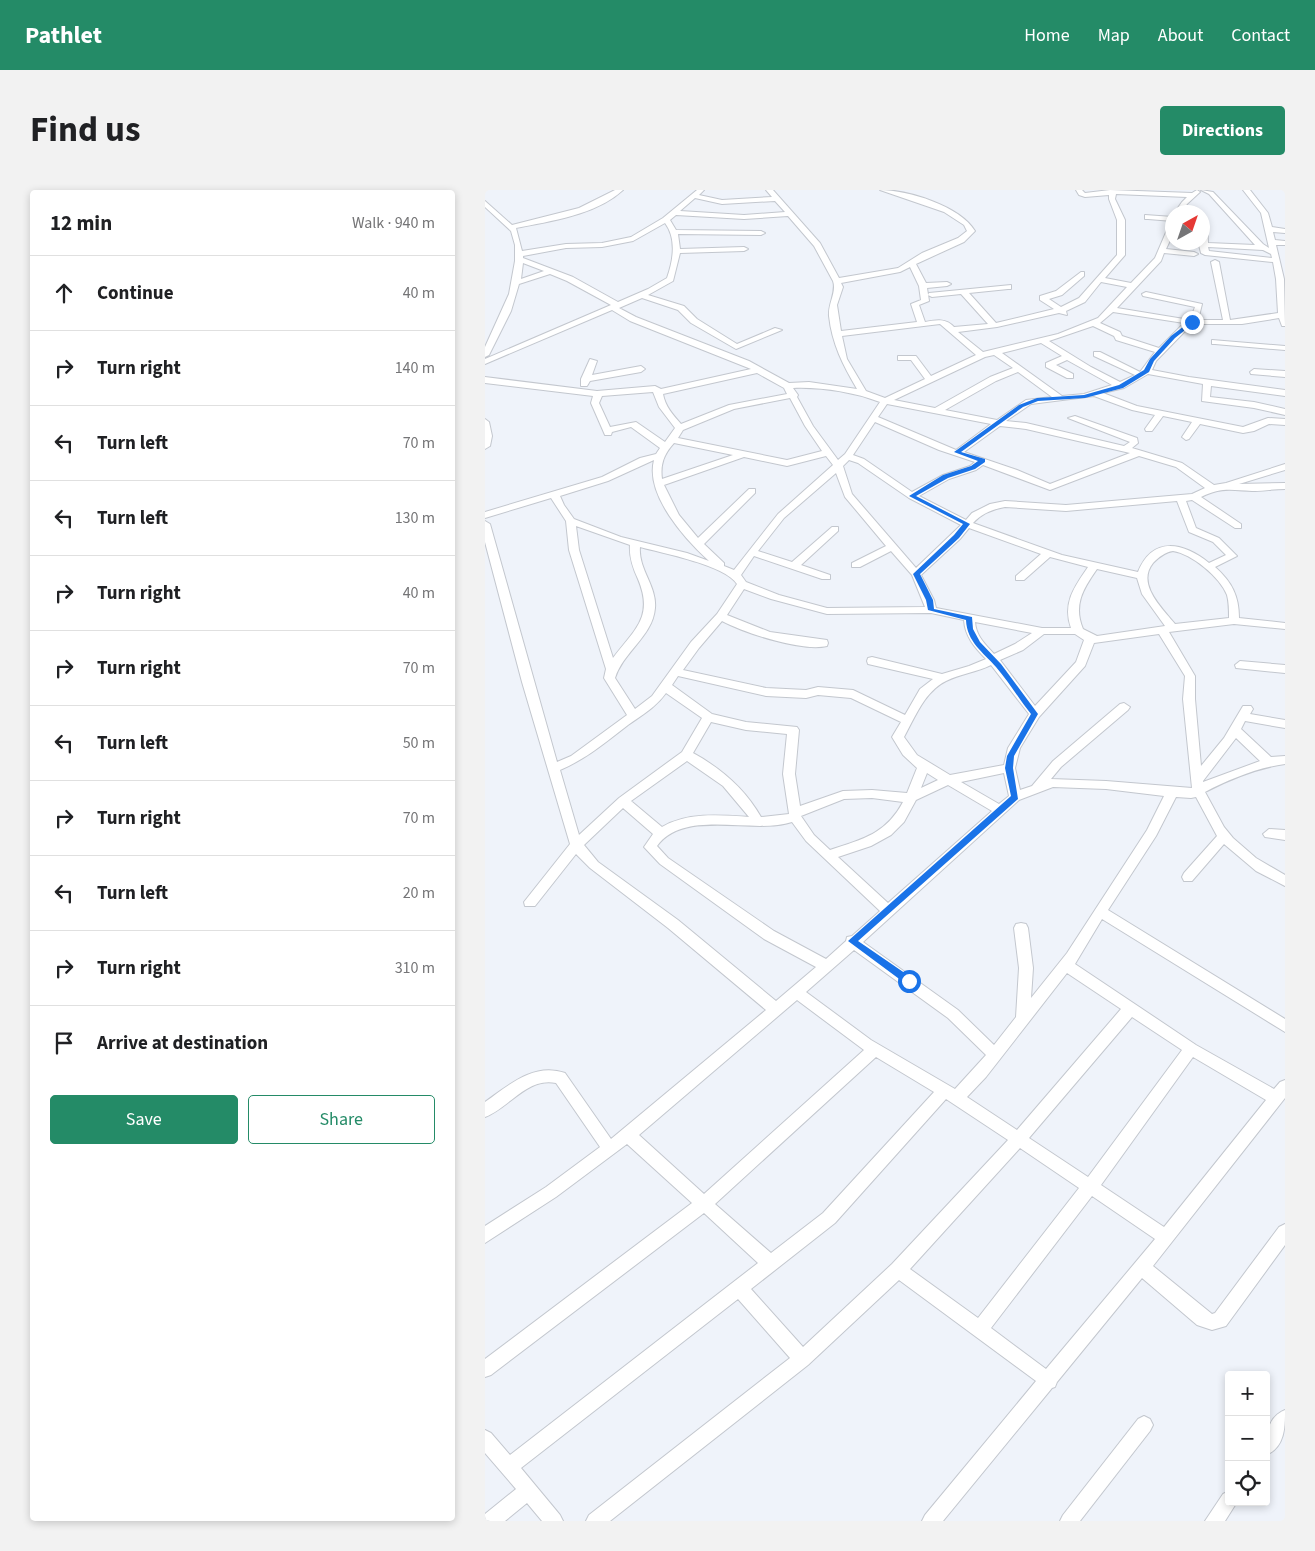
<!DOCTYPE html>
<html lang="en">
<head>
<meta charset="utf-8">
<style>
  body { margin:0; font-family:"Source Sans 3",sans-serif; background:#f2f2f2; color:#202124 }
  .controls { position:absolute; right:15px; bottom:15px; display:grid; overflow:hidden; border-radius:5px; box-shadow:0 2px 8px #0003 }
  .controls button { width:45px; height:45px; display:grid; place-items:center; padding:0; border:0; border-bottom:1px solid #e0e0e0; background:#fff; color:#202124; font:25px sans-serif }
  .compass { position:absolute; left:680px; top:15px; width:45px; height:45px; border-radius:50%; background:#fff; box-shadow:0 2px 8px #0003; rotate:40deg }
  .stop { position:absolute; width:15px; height:15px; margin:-11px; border:4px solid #1a73e8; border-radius:50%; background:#fff }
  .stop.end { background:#1a73e8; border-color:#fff; box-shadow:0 1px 5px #0008 }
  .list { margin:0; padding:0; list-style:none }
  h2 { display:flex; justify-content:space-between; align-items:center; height:65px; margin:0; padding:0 20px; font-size:21px }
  h2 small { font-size:16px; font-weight:400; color:#757577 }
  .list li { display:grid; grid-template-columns:32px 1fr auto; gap:15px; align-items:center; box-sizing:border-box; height:75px; padding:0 20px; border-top:1px solid #e0e0e0 }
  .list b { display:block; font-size:19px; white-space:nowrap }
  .list em { font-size:16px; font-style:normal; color:#757577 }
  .actions { display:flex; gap:10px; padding:15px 20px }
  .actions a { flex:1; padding:11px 0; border:1px solid #248b67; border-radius:5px; text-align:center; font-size:18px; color:#248b67 }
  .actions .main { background:#248b67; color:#fff }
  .icon { flex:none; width:28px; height:28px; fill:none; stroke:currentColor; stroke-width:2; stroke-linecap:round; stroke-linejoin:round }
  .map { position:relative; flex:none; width:800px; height:1331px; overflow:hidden; border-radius:5px }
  header { display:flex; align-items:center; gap:30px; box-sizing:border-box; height:70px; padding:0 25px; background:#248b67; color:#fff }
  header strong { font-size:24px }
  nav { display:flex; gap:28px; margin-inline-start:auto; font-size:18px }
  .intro { display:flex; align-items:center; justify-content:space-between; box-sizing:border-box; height:120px; padding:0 30px }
  h1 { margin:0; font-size:35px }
  .button { padding:12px 22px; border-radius:5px; background:#248b67; color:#fff; font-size:18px; font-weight:700 }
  main { display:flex; gap:30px; padding:0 30px }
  aside { flex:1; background:#fff; border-radius:5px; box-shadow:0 2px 8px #0003 }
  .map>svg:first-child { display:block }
</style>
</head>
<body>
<header>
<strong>Pathlet</strong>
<nav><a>Home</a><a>Map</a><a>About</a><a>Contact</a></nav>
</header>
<div class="intro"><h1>Find us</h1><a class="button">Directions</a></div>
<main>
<aside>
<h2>12 min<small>Walk · 940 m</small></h2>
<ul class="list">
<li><svg class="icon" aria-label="ahead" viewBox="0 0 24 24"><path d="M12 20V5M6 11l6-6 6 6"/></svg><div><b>Continue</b></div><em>40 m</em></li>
<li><svg class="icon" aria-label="right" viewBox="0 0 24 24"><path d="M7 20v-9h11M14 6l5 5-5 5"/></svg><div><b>Turn right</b></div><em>140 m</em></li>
<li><svg class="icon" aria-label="left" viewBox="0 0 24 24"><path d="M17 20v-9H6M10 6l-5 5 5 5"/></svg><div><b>Turn left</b></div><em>70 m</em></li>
<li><svg class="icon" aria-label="left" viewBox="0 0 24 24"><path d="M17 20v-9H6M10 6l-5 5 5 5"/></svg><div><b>Turn left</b></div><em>130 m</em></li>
<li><svg class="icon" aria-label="right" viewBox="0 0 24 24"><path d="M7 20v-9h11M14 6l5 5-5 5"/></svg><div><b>Turn right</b></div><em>40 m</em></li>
<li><svg class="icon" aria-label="right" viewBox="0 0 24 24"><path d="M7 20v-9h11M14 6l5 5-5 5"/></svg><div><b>Turn right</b></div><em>70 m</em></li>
<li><svg class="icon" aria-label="left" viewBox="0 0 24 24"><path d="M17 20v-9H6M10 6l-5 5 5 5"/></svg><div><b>Turn left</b></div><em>50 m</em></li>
<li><svg class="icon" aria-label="right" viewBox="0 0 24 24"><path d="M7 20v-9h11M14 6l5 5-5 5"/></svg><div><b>Turn right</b></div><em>70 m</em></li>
<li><svg class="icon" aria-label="left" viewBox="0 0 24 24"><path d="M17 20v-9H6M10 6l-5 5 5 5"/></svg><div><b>Turn left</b></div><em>20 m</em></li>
<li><svg class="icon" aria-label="right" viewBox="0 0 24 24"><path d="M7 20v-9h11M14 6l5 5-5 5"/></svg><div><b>Turn right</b></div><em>310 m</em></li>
<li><svg class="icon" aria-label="arrive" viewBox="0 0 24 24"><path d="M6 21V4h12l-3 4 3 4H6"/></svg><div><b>Arrive at destination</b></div></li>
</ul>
<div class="actions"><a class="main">Save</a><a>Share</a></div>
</aside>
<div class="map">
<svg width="800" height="1331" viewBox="0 0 800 1331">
  <rect width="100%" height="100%" fill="#eff3fa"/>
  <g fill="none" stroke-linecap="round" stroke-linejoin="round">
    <defs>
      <g id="minor">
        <path d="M130 0H138C111 25 66 31 31 38L37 61 81 54 117 53 146 47 178 28 212 0H219L214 5 237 10 287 7 281 0H288L335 53 354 88 413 78 437 63 473 48 482 41 479 35 459 22 395 0C423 0 475 16 490 41L479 52 431 74 441 93 462 92 466 94 462 96 442 98 444 111 434 115 440 132C451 130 461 128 469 137L503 134 476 104 447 107 443 105 444 103 526 95V99H523L484 103 511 133 569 119 555 110V106L571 101 596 82H599V86L577 105 564 109 576 117 594 108 632 65V30L624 9V5L600 7 594 5 591 0H597L600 3 625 0 707 3 712 0 715 2 702 14 697 22H690L697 12 702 7 631 4 630 9 640 30V65L620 88 646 93 670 68 685 33H688V44L681 59 709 62 713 64 709 66 679 63 676 71 632 118 705 130 710 117 658 106 657 104 661 102 717 114 713 130H738L726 72 730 70 734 72 745 130 793 123 791 89 788 72 720 65 716 63 714 55 718 52V30L722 32 723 53 770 55 724 4 716 0 728 2 778 54 784 58 776 23 758 0H765L783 23 787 37 800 39V43L788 42 790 50 800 51V55H791L799 89 800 136H797L794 128 757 134H707L671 171 667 180 704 187 800 200V206L726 196 725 207 769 212 800 219V225L769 218 717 211 718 194 663 184 639 198 618 203 652 216 758 237 783 228 800 229V235L784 234 769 241 758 243 715 234 704 249 701 250 697 247 707 232 678 226 667 241H661L660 239 670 225 647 220 609 206 546 214 521 231 541 233 639 256 645 252 583 228 590 226 652 248 653 253 647 258 697 273 729 295 741 293 800 274V280L754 294 800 293V299C789 299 778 301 767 301 746 300 736 297 716 307L756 334V338H750L707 310 701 311 711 338 734 348 752 366 730 377C747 392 754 406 754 428L800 433V439L749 434 684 442 710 486V509L716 576 739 548 758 516H766L768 519 765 524 800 530V538L760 531 756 539 786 567 800 566V574C772 578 745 589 720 602L739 637 748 648 771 668 800 685V696L771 681 739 654 707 691H699L697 687 699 683 732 646 711 607 706 608 691 607 671 646 623 720 800 829V842L617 729 590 774 711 855 789 899 795 892 800 890V908L668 1076 727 1124 730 1123 794 1037 800 1034V1055L741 1136 727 1140 712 1135 657 1088 572 1192 570 1197 567 1198 458 1331H437L440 1325 551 1191 414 1090 323 1175 125 1331H101L104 1325 305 1168 253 1109 36 1278 75 1325 78 1331H57L42 1313 20 1331H0V1324L31 1299 0 1263V1240L6 1243 25 1265 273 1073 219 1023 6 1185 0 1187V1169L207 1013 142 954 71 1007 0 1053V1036L61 997 115 957 71 893C42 887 24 918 0 927V912C24 895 49 872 80 883L126 949 281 820 183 738 105 678 91 664 50 716H40L39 712 85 654 37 492 0 352V331L5 334 72 572 86 566 142 525 119 488 121 479 84 360 81 331 66 308 0 328V322L117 287 155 268 171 264 175 258 146 237 127 242 126 245H120L106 213 108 206 0 193V187L112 201 170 196 176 199 266 179 145 131 127 120 0 174V169L126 115 82 91 65 84 34 94 26 121 4 165 0 167V157L24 104 30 71V55L26 41 0 17V11L27 35 94 18ZM210 8 237 14 290 11 300 22 259 25 195 21ZM191 25 259 29 303 26 329 56 348 91C352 102 343 113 344 126 347 154 358 175 372 199L324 192 304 193 264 171 151 127 134 118 157 108 193 120 206 133 251 159 297 140 290 138 252 154 212 129 199 116 163 105 188 91 195 63 259 61 263 59 259 57 195 59 193 44 276 45 280 43 276 41 191 40 185 30ZM180 33C192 49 188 71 182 88L163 99 133 112 88 87 38 68V66L81 58 117 57 148 51ZM723 57 778 60 786 64 787 68 724 61ZM38 73 59 81 36 89ZM425 77 434 96 436 110 426 114 432 132 356 141 352 115 358 97 356 93 415 82ZM616 92 642 97 613 128 573 144 498 162 473 142 512 137 574 123 582 125 581 121 600 112ZM628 122 699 133 674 158 637 146 635 142 615 133ZM455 134 491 165 446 186 431 166H413V170H426L440 189 400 208 381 201 362 169 357 146ZM608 136 629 146 631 150 670 162 655 182 615 162H609V166L650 185 635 192 606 177 564 151ZM556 153 577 166 561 173V177L582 188H588V184L571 175 582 170 627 195 599 204 577 206 517 163ZM509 165 528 178 505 187 450 218 409 210 500 167ZM533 182 567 207 541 210 512 230 460 220 511 191ZM272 183 299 198 302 204 244 215 196 234C188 225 180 216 178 204ZM308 198C337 197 368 202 395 212L360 264 353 270 328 236 312 207 313 205ZM168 202 174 217 190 238 180 252 151 232 125 237 114 213 117 206ZM305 208 320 236 337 261 302 270 193 248 198 240 249 219ZM402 214 506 234 471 260 393 227ZM390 232 454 260 490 272 485 276 458 285 427 302 379 269 368 265ZM515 236 541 239 645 263 565 294 532 280 479 262ZM189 253 248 265 177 289C175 274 179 264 189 253ZM341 266 348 275 293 324 249 380 239 376V373L219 354 270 303V299H264L213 348 194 325 179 295 259 267 302 276ZM654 266 691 277 720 298 707 304 581 315 520 311 505 314 487 323 481 330 434 306 464 289 491 280 498 275 565 300ZM169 270C160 305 200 349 224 371L202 363 136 347 89 329 79 315 75 306 123 291ZM364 270 373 273 424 308 476 335 431 378 367 304 358 276ZM351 283 360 307 401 356 367 373V377H375L406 361 427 385 440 417 342 418 294 405 261 392 256 385 269 366 337 389H345V385L316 375 353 341V337H347L307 372 273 361 299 328ZM692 311 704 342 728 352 741 365 724 373C699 353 668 345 653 382L577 365 488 333C496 324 508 319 520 317L581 321ZM91 336 145 355C144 367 148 378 153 389 169 427 150 439 128 468L94 360ZM484 338 556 364 531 386V390H539L565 367 603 377C590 396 577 413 586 438H557L451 418 449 410 436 385 475 349ZM155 357C177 363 240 375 252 394L232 424 206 452 167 506 150 519 130 488C138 462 168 446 170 418 172 396 153 379 155 357ZM688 361C707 364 735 387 742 405 744 412 744 420 744 428L690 434C677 418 651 394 668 373 674 367 680 362 688 361ZM612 379 652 388 657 404 680 436 612 446 598 439C588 415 598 399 612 379ZM259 399 286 409 342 424 446 423 479 430C480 446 489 457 501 469L484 476 457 484 387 467 383 468 382 471 383 474 448 489 435 499 420 525 368 500 333 497 321 500 281 498 198 480 214 458 237 431C260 443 317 462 342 456L343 453 342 450 285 442 242 425ZM490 432 547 443 530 454 509 464C500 454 491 446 490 432ZM559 444H590L599 450 591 472 550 516 515 470 538 460ZM674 444 700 486 698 509 707 598 621 591 566 589 576 577 643 520 645 517 639 513 635 514 568 571 547 596 535 600 530 578 535 558 554 527 600 476 609 453ZM506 475 544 524 523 558 519 575 465 585 432 565 419 547C430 527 440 501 461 491 475 484 492 482 506 475ZM193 486 281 506 321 508 333 505 366 508 416 532 407 547 418 565 432 578 422 603 387 600 358 601 315 616 310 584 314 540 312 537 261 532 227 524 187 495ZM181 503 217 528 197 562 134 608 94 645 75 580C101 569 121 552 143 535 157 525 171 517 181 503ZM226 532 261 540 302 544 298 584 304 624 276 627C260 599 237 579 208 563ZM751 548 775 571 718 592V591ZM202 571 238 596 264 627C236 625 202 622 177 637L146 611ZM442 583 453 590 436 598ZM519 583 524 606 514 614 476 592ZM463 595 507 621 403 713 353 667 386 656 406 645 419 632 431 610ZM568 597 621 599 679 606 662 640 582 763 546 808 548 778 543 738 541 734 536 733 531 734 529 738 534 778 531 827 509 855 473 820 378 752 534 610ZM387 608 418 612C401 644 378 649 345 660L329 645 316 626 359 609ZM138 618 168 644 159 657 175 674 279 749 331 777 291 811 193 730 113 672 99 655ZM307 632 321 651 395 721 367 746 362 747 361 751 341 769 289 741 183 668 172 656C200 618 267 645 307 632ZM369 760 463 828 501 865 470 899 386 850 321 802ZM582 783 636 819 532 940 482 907 501 887ZM312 810 379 860 219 1004 154 945ZM647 827 697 860 603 987 544 948ZM391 867 449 902 338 1023 286 1063 230 1014ZM708 867 781 910 679 1037 616 995ZM461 909 523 950 407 1074 318 1157 266 1099 350 1033ZM535 958 594 998 493 1128 425 1079ZM607 1006 670 1049 561 1179 506 1138Z"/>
        <polygon points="660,25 688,27 688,31 663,29 660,29"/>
        <polygon points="727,150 800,156 800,160 730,154 727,154"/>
        <polygon points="105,169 112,171 107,185 156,176 160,179 156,182 105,191 102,196 96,196 96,189"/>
        <polygon points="769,179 800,181 800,187 766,184 765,182"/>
        <polygon points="0,229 4,232 7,246 5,256 0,259"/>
        <polygon points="755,471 800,475 800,483 751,478 750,475"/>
        <polygon points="784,639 800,640 800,650 780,647 778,644"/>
        <path d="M800 1220C800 1237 800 1257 781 1265 781 1247 781 1228 800 1220Z"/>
        <polygon points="659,1226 665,1229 668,1235 665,1241 595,1331 575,1331 578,1325 653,1229"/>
        <polygon points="744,1301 744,1312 752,1312 740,1331 720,1331 738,1304"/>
      </g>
    </defs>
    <use href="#minor" stroke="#c3c7ce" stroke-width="2"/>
    <use href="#minor" fill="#fff" fill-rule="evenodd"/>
  </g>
  <path fill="#1a73e8" d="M707 130 709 133 690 148 669 171 664 182 638 198 600 208 553 211 538 217 476 262 500 269V272L490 279 463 288 431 306 485 334 474 348 435 384 448 410 449 419 487 427 488 439 495 452 516 474 553 524 529 566 528 578 533 609 373 751 427 788V794H421L363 751 526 606 520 578 522 566 546 524C534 509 524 492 511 477 498 462 482 452 481 430L443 420 441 410 428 384 469 345 478 334 424 306 458 285 486 276 493 271 469 262 534 215 552 208 599 205 634 195 659 180 665 169 686 146Z"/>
</svg>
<div class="controls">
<button>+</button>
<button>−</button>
<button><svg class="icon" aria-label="locate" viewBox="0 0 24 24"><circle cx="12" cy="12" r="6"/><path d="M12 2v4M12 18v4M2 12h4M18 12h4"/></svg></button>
</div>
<svg class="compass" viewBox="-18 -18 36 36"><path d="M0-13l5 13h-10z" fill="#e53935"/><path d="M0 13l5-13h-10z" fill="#757577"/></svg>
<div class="stop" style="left:424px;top:791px"></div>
<div class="stop end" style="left:707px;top:132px"></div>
</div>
</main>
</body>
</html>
